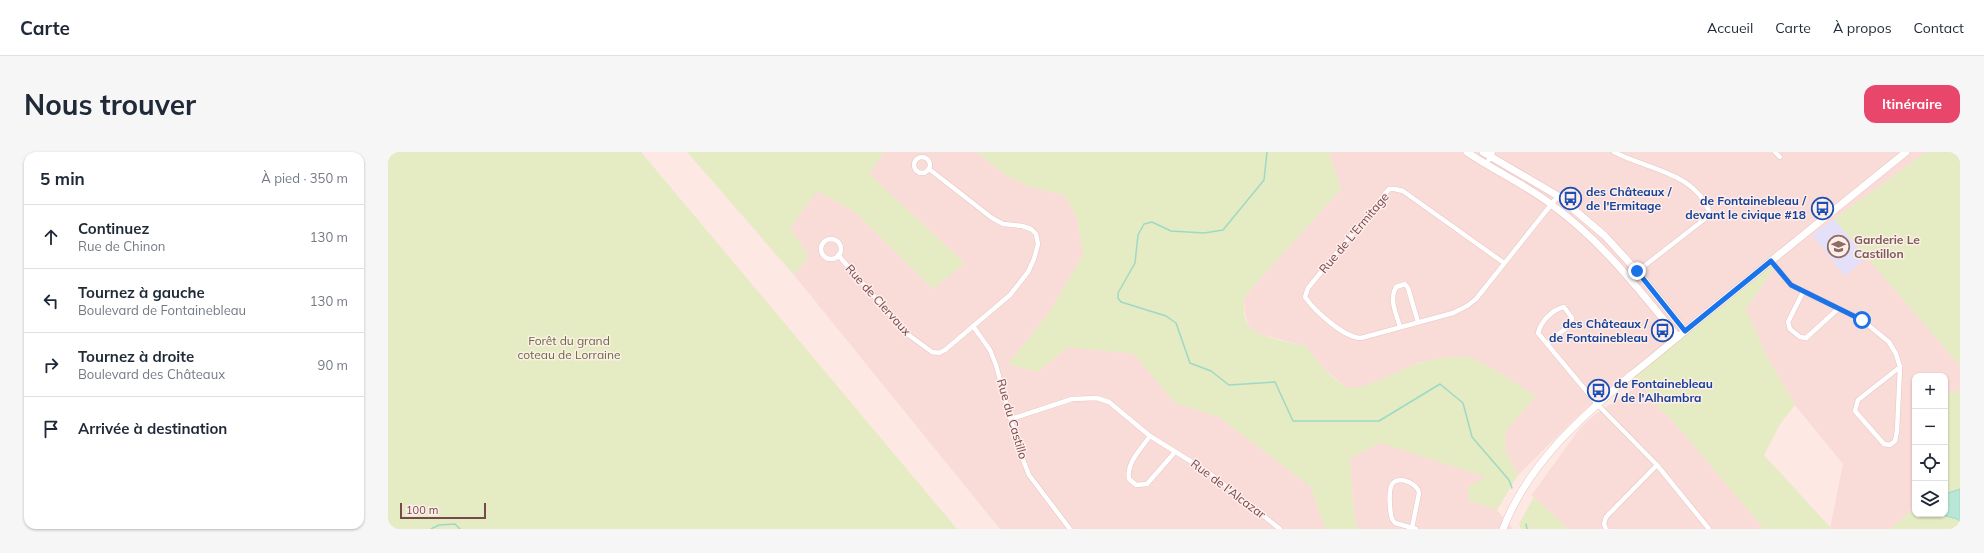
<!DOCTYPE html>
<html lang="fr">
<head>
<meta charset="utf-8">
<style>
  body { margin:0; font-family:Mulish,sans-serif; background:#f6f6f7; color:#1f2937 }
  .controls { position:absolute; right:12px; bottom:12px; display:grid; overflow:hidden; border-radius:8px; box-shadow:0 1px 3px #0004 }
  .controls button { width:36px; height:36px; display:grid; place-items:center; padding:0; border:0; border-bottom:1px solid #e0e1e3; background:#fff; color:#1f2937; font:20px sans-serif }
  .scale { position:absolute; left:12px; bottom:10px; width:86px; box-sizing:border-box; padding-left:4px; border:2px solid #76494d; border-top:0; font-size:11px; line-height:14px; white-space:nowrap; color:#76494d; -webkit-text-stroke:3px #ffedea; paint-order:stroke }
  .stop { position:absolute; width:12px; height:12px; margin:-9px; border:3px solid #1a73e8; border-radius:50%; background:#fff }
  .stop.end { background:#1a73e8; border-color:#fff; box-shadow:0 1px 4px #0008 }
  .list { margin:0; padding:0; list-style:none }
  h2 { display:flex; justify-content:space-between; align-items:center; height:52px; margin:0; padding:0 16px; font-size:17px }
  h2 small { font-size:13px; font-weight:400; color:#747a83 }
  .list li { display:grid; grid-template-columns:26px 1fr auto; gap:12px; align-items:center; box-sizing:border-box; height:64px; padding:0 16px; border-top:1px solid #e0e1e3 }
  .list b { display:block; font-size:15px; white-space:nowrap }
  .list p { margin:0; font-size:13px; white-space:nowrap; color:#747a83 }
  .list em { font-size:13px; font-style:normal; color:#747a83 }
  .icon { flex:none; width:22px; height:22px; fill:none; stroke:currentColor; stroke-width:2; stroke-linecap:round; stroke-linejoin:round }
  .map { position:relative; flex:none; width:1572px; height:377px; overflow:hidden; border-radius:12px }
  header { display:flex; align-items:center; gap:24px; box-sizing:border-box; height:56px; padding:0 20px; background:#fff; border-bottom:1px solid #e0e1e3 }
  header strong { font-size:19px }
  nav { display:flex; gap:22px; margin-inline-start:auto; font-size:14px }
  .intro { display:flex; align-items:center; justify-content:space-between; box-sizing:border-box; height:96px; padding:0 24px }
  h1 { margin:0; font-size:28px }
  .button { padding:10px 18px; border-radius:12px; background:#e9466c; color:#fff; font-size:14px; font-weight:700 }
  main { display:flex; gap:24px; padding:0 24px }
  aside { flex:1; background:#fff; border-radius:12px; box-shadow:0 1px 3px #0004 }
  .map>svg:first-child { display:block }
</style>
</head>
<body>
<header>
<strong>Carte</strong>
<nav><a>Accueil</a><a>Carte</a><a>À propos</a><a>Contact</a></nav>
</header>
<div class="intro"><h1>Nous trouver</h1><a class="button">Itinéraire</a></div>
<main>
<aside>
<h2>5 min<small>À pied · 350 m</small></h2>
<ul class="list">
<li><svg class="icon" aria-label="ahead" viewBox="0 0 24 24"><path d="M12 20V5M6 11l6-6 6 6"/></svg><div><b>Continuez</b><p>Rue de Chinon</p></div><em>130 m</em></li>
<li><svg class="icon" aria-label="left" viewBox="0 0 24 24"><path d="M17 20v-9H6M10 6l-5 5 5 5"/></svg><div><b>Tournez à gauche</b><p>Boulevard de Fontainebleau</p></div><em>130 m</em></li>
<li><svg class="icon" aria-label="right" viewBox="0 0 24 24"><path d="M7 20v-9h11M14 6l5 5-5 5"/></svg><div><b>Tournez à droite</b><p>Boulevard des Châteaux</p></div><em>90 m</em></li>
<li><svg class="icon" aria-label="arrive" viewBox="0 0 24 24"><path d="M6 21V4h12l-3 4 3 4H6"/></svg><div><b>Arrivée à destination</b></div></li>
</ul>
</aside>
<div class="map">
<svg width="1572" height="377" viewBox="0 0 1572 377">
  <rect width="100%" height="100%" fill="#fde8e4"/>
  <g fill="#f9dbd8">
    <polygon points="496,0 589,0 617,23 640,34 677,43 689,66 695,103 660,162 620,212 650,220 680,195 746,202 787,251 831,265 923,335 937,377 612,377 406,123 421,104 402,76 429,39 467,60 545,137 577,111 481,22"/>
    <polygon points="941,0 1538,0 1446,67 1572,214 1572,239 1560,241 1557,260 1557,224 1527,224 1527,356 1502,377 1442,377 1455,312 1407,253 1378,203 1358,157 1385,118 1295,178 1242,218 1191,263 1130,323 1118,300 1117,280 1148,244 1107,218 1081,205 1048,207 1033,210 979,234 965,237 958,236 929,210 918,194 867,181 860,173 857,160 856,145 953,37"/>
    <polygon points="1253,232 1270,255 1285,269 1376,377 1178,377 1177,374 1146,345 1143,344 1193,275 1208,262"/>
    <polygon points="993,291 1102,324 1081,349 1109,358 1125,377 969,377 965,351 962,305"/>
  </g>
  <polygon fill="#e5e0f9" points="1446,67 1478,106 1457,124 1424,83"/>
  <g fill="#e5ebc2">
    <polygon points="0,0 253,0 569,377 0,377"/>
    <polygon points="299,0 496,0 481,22 577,111 545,137 467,60 429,39 402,76 421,104 406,123"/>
    <path d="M589 0H941L953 37 856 145C856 154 855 165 860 173 866 185 905 191 918 194 927 207 945 228 958 235 970 242 1019 214 1035 210 1048 206 1066 204 1080 205 1093 207 1135 236 1148 244L1117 280 1118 300 1130 323 1109 358 1081 349 1080 335 1098 325 993 291 962 306 965 351 969 377H937L923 335 831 265 787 251 746 202 680 195 650 220 620 212 660 162 695 103 689 66 677 43 640 34 617 23Z"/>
    <polygon points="1538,0 1572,0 1572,214 1446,67"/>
    <polygon points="1383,109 1385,118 1358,157 1378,203 1407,253 1392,272 1376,303 1444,377 1376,377 1285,269 1270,255 1242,218"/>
    <polygon points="1572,239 1572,377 1502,377 1527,356 1527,362 1557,362 1557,260 1560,241"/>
    <polygon points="1146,345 1177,374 1178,377 1133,377 1131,372"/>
  </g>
  <polygon fill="#b8e7d8" stroke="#9ed9c7" points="1572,337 1572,370 1569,367 1551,362 1557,362 1557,342"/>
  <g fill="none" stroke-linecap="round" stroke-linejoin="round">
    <g stroke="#9ed9c7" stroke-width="1.5">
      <polyline points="879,0 876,28 835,78 816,81 783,79 764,70 756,72 750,83 747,111 730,141 730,146 733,150 778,164 788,171 802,211 823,219 841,233 887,230 905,269 991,269 1052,232 1075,251 1084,285 1121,328 1124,336"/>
      <polyline points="1138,372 1139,377"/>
      <polyline points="43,377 51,373 67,372 72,377"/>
    </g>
    <defs>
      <g id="street">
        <path d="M1226 0C1258 17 1306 20 1321 59L1318 66 1242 125"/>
        <polyline points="1387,0 1392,5"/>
        <circle cx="534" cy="13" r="8"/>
        <polyline points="1098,13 1105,0"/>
        <circle cx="443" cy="97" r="10"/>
        <polyline points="450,103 518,181 544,200 551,201 557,198 622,143 640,120 646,107 650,92 648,82 643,77 634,74 615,72 604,66 541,17"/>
        <polyline points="1383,109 1403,133 1474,168 1501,190 1508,202 1512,215 1509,279 1507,289 1502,293 1496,292 1467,259 1470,248 1512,215"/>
        <path d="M1116 111 1015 39 1007 37H1001L920 136 917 145C926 158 956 186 973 186L1065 161 1079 154 1088 147 1170 44"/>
        <polyline points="1415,140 1400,170 1402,177 1412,185 1418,186 1451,156"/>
        <polyline points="585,174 602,198 608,213 630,295 641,323 682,377"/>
        <path d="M1012 175C1008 161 1001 148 1008 135L1017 132 1020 136 1030 170"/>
        <path d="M1159 192 1184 171V166L1176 155C1164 158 1153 169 1150 181L1209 252 1269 313 1321 377"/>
        <polyline points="623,267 684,247 709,246 721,250 762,284 820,320 892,377"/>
        <path d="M762 284C753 297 738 311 741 327L748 333 759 332 787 300"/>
        <path d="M1024 376 1031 341C1030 333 1014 324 1006 330 999 335 1002 360 1004 367L1007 371 1028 377"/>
        <polyline points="1218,377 1216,372 1218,365 1269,313"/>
      </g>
      <g id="secondary">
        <path d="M1079 0C1106 19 1139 33 1164 53 1214 89 1251 138 1290 185"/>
        <polyline points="1095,0 1170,44 1217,84 1249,119 1297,179"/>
        <path d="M1115 377C1140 312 1191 267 1243 223 1271 201 1298 178 1325 156 1389 104 1454 52 1518 0"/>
      </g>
    </defs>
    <use href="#street" stroke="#e6c5c4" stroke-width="5.5"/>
    <use href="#secondary" stroke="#e8bfbf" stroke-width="8"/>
    <use href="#street" stroke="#fff" stroke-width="4.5"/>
    <use href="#secondary" stroke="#fff" stroke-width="7"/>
  </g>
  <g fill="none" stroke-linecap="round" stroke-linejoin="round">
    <polyline stroke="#1a73e8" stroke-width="5" points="1249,119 1297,179 1383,109 1403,133 1474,168"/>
  </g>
  <defs>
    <symbol id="bus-ring" viewBox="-11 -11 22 22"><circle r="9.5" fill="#ffedea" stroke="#1a4fb4" stroke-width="1.5"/><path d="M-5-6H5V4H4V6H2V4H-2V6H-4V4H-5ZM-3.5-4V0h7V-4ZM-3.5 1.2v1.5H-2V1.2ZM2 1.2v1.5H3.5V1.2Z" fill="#1a4fb4"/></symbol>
    <symbol id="school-ring" viewBox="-11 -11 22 22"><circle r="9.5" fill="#ffedea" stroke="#8d6e63" stroke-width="1.5"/><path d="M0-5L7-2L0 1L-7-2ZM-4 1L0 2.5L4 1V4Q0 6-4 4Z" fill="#8d6e63"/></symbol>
  </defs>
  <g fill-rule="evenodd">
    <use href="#bus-ring" x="1170" y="34" width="25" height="25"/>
    <use href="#bus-ring" x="1422" y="44" width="25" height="25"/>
    <use href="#school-ring" x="1438" y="82" width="25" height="25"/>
    <use href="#bus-ring" x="1262" y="166" width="25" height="25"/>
    <use href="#bus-ring" x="1198" y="226" width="25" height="25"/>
  </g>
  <g text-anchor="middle" stroke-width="3" stroke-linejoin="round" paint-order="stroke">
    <g font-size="12" font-weight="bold" fill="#164399" stroke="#ffedea" text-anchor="start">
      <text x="1198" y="44">des Châteaux /<tspan x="1198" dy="14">de l'Ermitage</tspan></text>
      <text x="1418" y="53" text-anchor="end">de Fontainebleau /<tspan x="1418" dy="14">devant le civique #18</tspan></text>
      <text x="1260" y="176" text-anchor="end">des Châteaux /<tspan x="1260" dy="14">de Fontainebleau</tspan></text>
      <text x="1226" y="236">de Fontainebleau<tspan x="1226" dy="14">/ de l'Alhambra</tspan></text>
    </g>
    <g font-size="12" fill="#76494d" stroke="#ffedea">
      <text transform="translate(966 81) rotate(-50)" y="4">Rue de L'Ermitage</text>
      <text transform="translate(490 148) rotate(48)" y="4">Rue de Clervaux</text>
      <text transform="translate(624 267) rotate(74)" y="4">Rue du Castillo</text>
      <text transform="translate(840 337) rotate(37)" y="4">Rue de l'Alcazar</text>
    </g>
    <g font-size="12" font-weight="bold" fill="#785e54" stroke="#ffedea" text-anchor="start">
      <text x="1466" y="92">Garderie Le<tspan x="1466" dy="14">Castillon</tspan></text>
    </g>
    <g font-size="12" fill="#63703b" stroke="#ffedea">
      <text x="181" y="193">Forêt du grand<tspan x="181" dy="14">coteau de Lorraine</tspan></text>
    </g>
  </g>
</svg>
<div class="controls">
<button>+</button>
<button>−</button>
<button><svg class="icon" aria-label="locate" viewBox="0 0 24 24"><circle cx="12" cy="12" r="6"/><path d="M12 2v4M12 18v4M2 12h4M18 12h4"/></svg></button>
<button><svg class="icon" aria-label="layers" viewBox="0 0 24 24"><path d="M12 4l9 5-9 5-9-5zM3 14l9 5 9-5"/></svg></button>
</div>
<div class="scale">100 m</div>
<div class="stop" style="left:1474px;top:168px"></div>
<div class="stop end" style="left:1249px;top:119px"></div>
</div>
</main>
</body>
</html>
